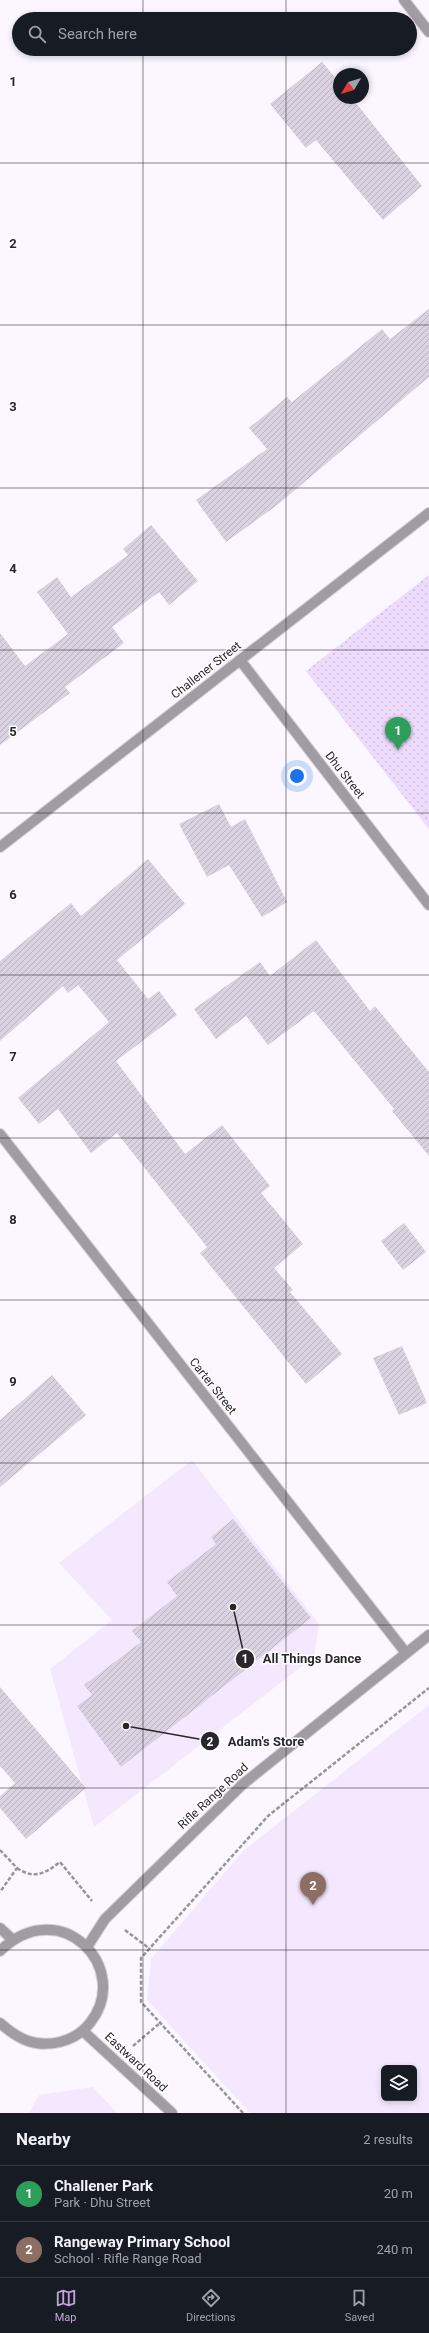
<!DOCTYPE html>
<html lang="en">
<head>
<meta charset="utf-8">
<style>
  body { margin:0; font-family:Roboto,sans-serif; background:#20242c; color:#f1f3f6 }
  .controls { position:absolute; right:12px; bottom:12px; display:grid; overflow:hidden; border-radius:6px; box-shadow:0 2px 6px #0003 }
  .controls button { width:36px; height:36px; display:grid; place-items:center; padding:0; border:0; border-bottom:1px solid #363941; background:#171b24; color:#f1f3f6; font:20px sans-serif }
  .compass { position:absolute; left:333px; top:68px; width:36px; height:36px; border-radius:50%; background:#171b24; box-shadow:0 2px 6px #0003; rotate:232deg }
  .you { position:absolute; left:297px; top:776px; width:14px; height:14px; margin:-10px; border:3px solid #fff; border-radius:50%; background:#1a73e8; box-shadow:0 0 0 6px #1a73e833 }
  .badge { display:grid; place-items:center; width:26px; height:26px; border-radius:50%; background:#c3a4da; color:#fff; font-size:13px; font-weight:700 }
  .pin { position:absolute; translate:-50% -33px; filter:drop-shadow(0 1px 2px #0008) }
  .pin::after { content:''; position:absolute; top:21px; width:14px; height:12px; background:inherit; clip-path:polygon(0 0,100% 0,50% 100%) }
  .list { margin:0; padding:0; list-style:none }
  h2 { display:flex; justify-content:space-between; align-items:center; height:52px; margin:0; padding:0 16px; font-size:17px }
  h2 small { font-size:13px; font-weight:400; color:#9ea1a6 }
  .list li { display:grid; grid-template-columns:26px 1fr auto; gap:12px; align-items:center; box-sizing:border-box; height:56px; padding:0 16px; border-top:1px solid #363941 }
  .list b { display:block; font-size:15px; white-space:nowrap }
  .list p { margin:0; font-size:13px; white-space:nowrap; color:#9ea1a6 }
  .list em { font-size:13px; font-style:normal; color:#9ea1a6 }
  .icon { flex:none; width:22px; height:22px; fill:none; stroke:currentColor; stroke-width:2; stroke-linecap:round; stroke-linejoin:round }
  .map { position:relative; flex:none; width:429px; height:2113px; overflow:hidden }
  .search { position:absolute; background:#171b24; box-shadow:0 2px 6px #0003; left:12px; right:12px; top:12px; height:44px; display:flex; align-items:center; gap:10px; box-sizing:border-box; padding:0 14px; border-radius:22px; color:#9ea1a6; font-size:15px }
  .sheet { height:164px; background:#171b24 }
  nav { display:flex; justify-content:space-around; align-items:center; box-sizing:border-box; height:56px; border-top:1px solid #363941; background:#171b24; font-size:11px; color:#9ea1a6 }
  nav a { display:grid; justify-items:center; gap:2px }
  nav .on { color:#c3a4da }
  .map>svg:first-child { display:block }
</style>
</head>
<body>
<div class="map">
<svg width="429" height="2113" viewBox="0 0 429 2113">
  <defs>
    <pattern id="grass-dots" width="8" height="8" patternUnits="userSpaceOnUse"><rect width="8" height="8" fill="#eddbfc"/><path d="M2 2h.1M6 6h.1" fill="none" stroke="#cbbcd8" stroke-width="1.8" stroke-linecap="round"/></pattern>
    <pattern id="building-hatch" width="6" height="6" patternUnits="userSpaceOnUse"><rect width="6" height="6" fill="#dad2e1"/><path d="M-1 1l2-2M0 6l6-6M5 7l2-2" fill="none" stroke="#bbb4c1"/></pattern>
  </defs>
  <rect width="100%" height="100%" fill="#fbf6ff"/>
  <g fill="#f4e8fe" fill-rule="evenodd">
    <polygon points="192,1460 319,1624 314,1657 94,1827 50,1669 112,1620 59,1563"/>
    <path d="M429 1705V2113H250L147 2000 151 1959 243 1851ZM384 2068H414V2098H384Z"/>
    <polygon points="93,2087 117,2113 29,2113 39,2095"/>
  </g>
  <polygon fill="url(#grass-dots)" points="429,575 429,829 306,671"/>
  <g fill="url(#building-hatch)">
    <polygon points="322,62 339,82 339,98 352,98 422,186 383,220 316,140 306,148 270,104"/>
    <polygon points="429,309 429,377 276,506 226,542 196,500 267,449 249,428 287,397 292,402 382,329 390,339"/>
    <polygon points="151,525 198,581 169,605 159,592 112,627 124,643 65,687 70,693 0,745 0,633 25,666 68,634 37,592 57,577 71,597 128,555 123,549"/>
    <polygon points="219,804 231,827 245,819 287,902 262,917 229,865 207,877 179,824"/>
    <polygon points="148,859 185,904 117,960 148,999 159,991 177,1015 116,1061 185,1154 222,1125 270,1186 261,1193 303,1244 274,1268 293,1290 290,1292 342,1354 306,1384 200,1253 207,1247 117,1133 91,1153 58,1109 39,1124 18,1098 109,1022 78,985 68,993 63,986 0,1041 0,961 71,903 81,916"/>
    <polygon points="316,940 370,1011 375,1006 429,1072 429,1156 392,1111 394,1109 314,1011 268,1045 246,1016 216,1039 194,1009 260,962 270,976"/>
    <polygon points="404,1223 426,1252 403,1270 381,1241"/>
    <polygon points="402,1346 427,1403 399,1415 373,1358"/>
    <polygon points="52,1375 86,1415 0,1487 0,1420"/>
    <polygon points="233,1519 311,1618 121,1767 77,1706 92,1695 84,1685 141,1642 132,1631 177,1596 167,1582 216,1544 211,1537"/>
    <polygon points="0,1687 86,1788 26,1839 0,1808 0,1796 15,1783 0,1766"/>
  </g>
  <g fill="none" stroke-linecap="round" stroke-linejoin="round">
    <defs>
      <g id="minor">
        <polyline points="404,0 429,32"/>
        <polyline points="240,660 429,905"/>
        <polyline points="0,847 429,513"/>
        <polyline points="0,1134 406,1653"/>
        <polyline points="0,1928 12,1939"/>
        <polyline points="87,1947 105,1919 243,1784 429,1635"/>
        <path d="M0 1951C61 1892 133 1969 90 2023 82 2033 72 2039 60 2042 35 2048 18 2039 0 2023"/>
        <polyline points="83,2031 172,2113"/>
      </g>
    </defs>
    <use href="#minor" stroke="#d5d1d9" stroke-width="12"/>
    <g stroke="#98949b" stroke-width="2.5" stroke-dasharray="4 2" stroke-linecap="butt">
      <polyline points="0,1850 17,1868 0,1892"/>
      <path d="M17 1868C34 1880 46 1873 60 1862L92 1901"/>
      <polyline points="125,1930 150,1949"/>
      <polyline points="133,2046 160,2023"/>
      <polyline points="243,2113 141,2002 141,1958 268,1816 429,1688"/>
    </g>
    <use href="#minor" stroke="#9f9ca2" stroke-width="10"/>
  </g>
  <path fill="none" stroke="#2a272c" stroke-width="1" stroke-opacity="0.55" d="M143 0V19M286 0V19M143 49V2113M286 49V2113M0 163H429M0 325H429M0 488H429M0 650H429M0 813H429M0 975H429M0 1138H429M0 1300H429M0 1463H429M0 1625H429M0 1788H429M0 1950H429"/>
  <g text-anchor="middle" stroke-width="3" stroke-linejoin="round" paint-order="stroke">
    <g font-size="12" fill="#2a272c" stroke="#fff">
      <text transform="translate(206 670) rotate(-38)" y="4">Challener Street</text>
      <text transform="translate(345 775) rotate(52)" y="4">Dhu Street</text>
      <text transform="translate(213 1386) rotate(52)" y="4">Carter Street</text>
      <text transform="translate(213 1796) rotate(-43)" y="4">Rifle Range Road</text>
      <text transform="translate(136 2062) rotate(43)" y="4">Eastward Road</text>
    </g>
  </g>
  <g font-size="13" text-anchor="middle" font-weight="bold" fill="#2a272c" stroke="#fff" stroke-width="3" stroke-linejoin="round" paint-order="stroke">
    <text x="13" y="86">1</text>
    <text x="13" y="248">2</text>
    <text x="13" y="411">3</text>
    <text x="13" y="573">4</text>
    <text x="13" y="736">5</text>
    <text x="13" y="899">6</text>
    <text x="13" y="1061">7</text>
    <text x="13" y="1224">8</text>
    <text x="13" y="1386">9</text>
  </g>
  <path fill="none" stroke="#2a272c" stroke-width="1.5" d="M233 1607L245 1659M126 1726L210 1741"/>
  <g fill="#2a272c" stroke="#fff" stroke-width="1.5">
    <circle cx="233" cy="1607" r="4"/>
    <circle cx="126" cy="1726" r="4"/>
    <circle cx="245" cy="1659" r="10"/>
    <circle cx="210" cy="1741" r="10"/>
  </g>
  <g font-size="12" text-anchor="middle" font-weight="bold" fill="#fff">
    <text x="245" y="1663">1</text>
    <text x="210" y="1746">2</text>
  </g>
  <g font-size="13" text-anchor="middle" font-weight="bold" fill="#2a272c" stroke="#fff" stroke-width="3" stroke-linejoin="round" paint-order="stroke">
    <text x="312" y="1663">All Things Dance</text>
    <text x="266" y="1746">Adam's Store</text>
  </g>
</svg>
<div class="controls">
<button><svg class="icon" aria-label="layers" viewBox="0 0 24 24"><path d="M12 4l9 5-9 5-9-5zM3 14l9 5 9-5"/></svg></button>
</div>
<svg class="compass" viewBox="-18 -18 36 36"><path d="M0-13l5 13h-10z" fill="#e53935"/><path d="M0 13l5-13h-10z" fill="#9ea1a6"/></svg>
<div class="you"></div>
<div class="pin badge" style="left:398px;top:750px;background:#2e9e5b">1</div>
<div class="pin badge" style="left:313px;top:1905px;background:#8d6e63">2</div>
<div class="search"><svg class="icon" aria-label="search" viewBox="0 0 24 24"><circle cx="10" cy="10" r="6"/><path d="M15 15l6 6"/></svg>Search here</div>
</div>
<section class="sheet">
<h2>Nearby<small>2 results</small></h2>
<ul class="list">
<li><span class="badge" style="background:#2e9e5b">1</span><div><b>Challener Park</b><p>Park · Dhu Street</p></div><em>20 m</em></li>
<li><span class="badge" style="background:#8d6e63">2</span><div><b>Rangeway Primary School</b><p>School · Rifle Range Road</p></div><em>240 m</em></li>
</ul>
</section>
<nav>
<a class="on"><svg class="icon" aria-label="map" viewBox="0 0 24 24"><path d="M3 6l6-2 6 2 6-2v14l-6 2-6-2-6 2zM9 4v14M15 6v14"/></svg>Map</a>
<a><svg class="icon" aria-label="directions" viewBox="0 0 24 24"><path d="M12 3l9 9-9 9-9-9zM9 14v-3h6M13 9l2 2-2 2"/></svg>Directions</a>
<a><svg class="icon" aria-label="saved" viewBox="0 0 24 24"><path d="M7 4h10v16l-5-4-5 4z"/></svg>Saved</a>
</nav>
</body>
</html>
